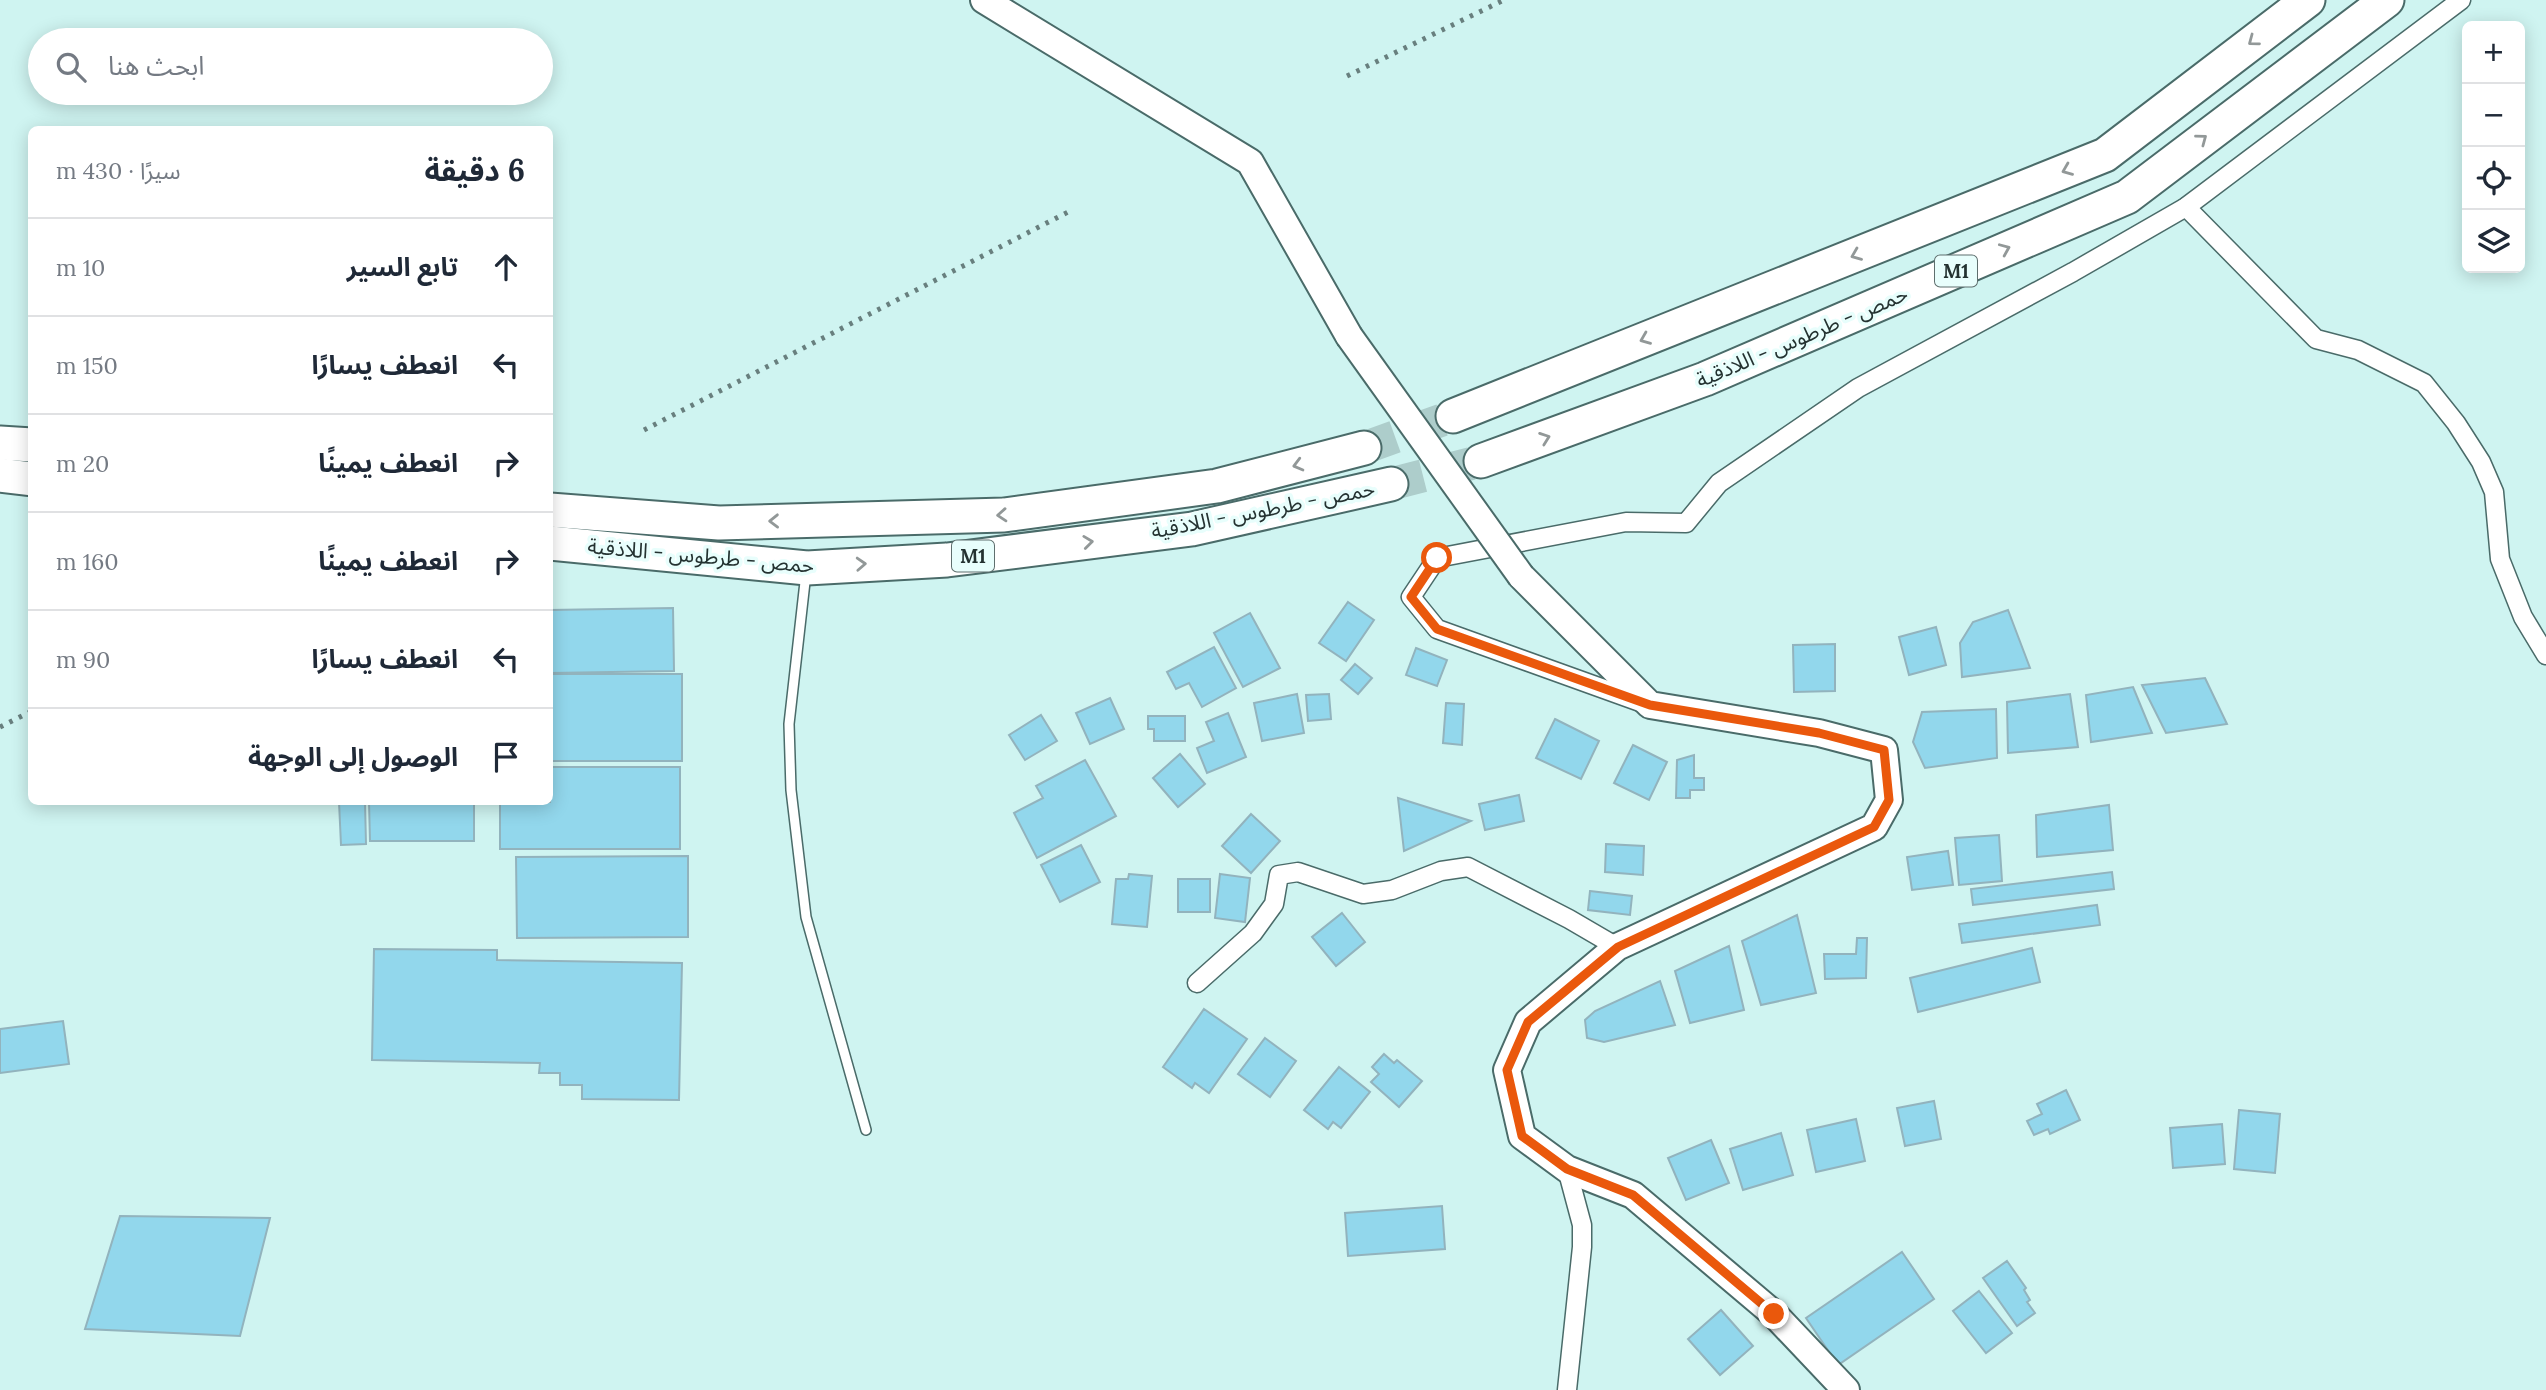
<!DOCTYPE html>
<html lang="ar">
<head>
<meta charset="utf-8">
<style>
  body { margin:0; font-family:Lora,"Noto Sans Arabic",serif; background:#f6f6f7; color:#1f2937; direction:rtl }
  .controls { position:absolute; right:21px; top:21px; display:grid; overflow:hidden; border-radius:10px; box-shadow:0 4px 18px #0003 }
  .controls button { width:63px; height:63px; display:grid; place-items:center; padding:0; border:0; border-bottom:2px solid #e0e1e3; background:#fff; color:#1f2937; font:35px sans-serif }
  .stop { position:absolute; width:21px; height:21px; margin:-16px; border:5px solid #ea580c; border-radius:50%; background:#fff }
  .stop.end { background:#ea580c; border-color:#fff; box-shadow:0 2px 7px #0008 }
  .list { margin:0; padding:0; list-style:none }
  h2 { display:flex; justify-content:space-between; align-items:center; height:91px; margin:0; padding:0 28px; font-size:30px }
  h2 small { font-size:23px; font-weight:400; color:#747a83 }
  .list li { display:grid; grid-template-columns:46px 1fr auto; gap:21px; align-items:center; box-sizing:border-box; height:98px; padding:0 28px; border-top:2px solid #e0e1e3 }
  .list b { display:block; font-size:26px; white-space:nowrap }
  .list em { font-size:23px; font-style:normal; color:#747a83 }
  .icon { flex:none; width:38px; height:38px; fill:none; stroke:currentColor; stroke-width:2; stroke-linecap:round; stroke-linejoin:round }
  .map { position:relative; flex:none; width:2546px; height:1390px; overflow:hidden; direction:ltr }
  .search { position:absolute; background:#fff; box-shadow:0 4px 18px #0003; left:28px; top:28px; width:525px; height:77px; display:flex; align-items:center; gap:18px; box-sizing:border-box; padding:0 24px; border-radius:38px; color:#747a83; font-size:26px }
  .panel { position:absolute; background:#fff; box-shadow:0 4px 18px #0003; left:28px; top:126px; width:525px; height:679px; border-radius:10px; direction:rtl }
  .map>svg:first-child { display:block }
</style>
</head>
<body>
<div class="map">
<svg width="2546" height="1390" viewBox="0 0 2546 1390">
  <rect width="100%" height="100%" fill="#cff4f1"/>
  <g fill="#92d7ec" stroke="#92b3bd" stroke-width="2">
    <polygon points="1348,602 1374,620 1346,661 1319,643"/>
    <polygon points="673,608 674,671 550,673 550,610"/>
    <polygon points="2008,610 2030,668 1962,677 1960,643 1973,622"/>
    <polygon points="1250,613 1280,668 1243,687 1214,633"/>
    <polygon points="1936,627 1946,665 1909,675 1899,637"/>
    <polygon points="1835,644 1835,691 1794,692 1793,645"/>
    <polygon points="1214,647 1236,688 1202,707 1189,683 1176,689 1167,672"/>
    <polygon points="1416,648 1447,660 1437,686 1406,675"/>
    <polygon points="1355,664 1372,678 1358,694 1341,680"/>
    <rect x="550" y="674" width="132" height="87"/>
    <polygon points="2205,678 2227,724 2166,733 2142,685"/>
    <polygon points="2133,687 2152,733 2091,742 2086,695"/>
    <polygon points="1297,694 1304,733 1262,741 1254,703"/>
    <polygon points="1329,694 1331,719 1308,721 1306,695"/>
    <polygon points="2070,694 2078,747 2008,753 2007,702"/>
    <polygon points="1110,698 1124,729 1090,744 1076,713"/>
    <polygon points="1446,703 1464,704 1462,745 1443,743"/>
    <polygon points="1996,709 1997,758 1925,768 1913,742 1922,712"/>
    <polygon points="1228,713 1246,757 1207,773 1197,748 1214,741 1206,722"/>
    <polygon points="1041,715 1057,741 1025,760 1009,735"/>
    <polygon points="1148,716 1185,716 1185,741 1154,741 1154,729 1148,729"/>
    <polygon points="1555,719 1599,741 1581,779 1536,758"/>
    <polygon points="1633,745 1667,762 1649,800 1614,783"/>
    <polygon points="1180,754 1205,784 1178,807 1153,778"/>
    <polygon points="1694,755 1694,778 1704,778 1704,790 1690,790 1690,798 1676,798 1677,760"/>
    <polygon points="1085,760 1116,816 1037,858 1014,813 1043,798 1036,786"/>
    <polygon points="550,767 680,767 680,849 500,849 500,802 550,802"/>
    <polygon points="1519,795 1524,821 1485,830 1479,804"/>
    <polygon points="1398,798 1471,821 1404,851"/>
    <polygon points="339,802 365,802 366,844 341,845"/>
    <polygon points="369,802 474,802 474,841 370,841"/>
    <polygon points="2109,805 2113,850 2037,857 2036,815"/>
    <polygon points="1251,814 1280,841 1251,873 1222,846"/>
    <polygon points="1999,835 2002,881 1959,885 1955,838"/>
    <polygon points="1606,844 1644,846 1643,875 1605,872"/>
    <polygon points="1081,845 1100,882 1060,902 1041,865"/>
    <polygon points="1948,851 1953,885 1912,890 1907,857"/>
    <polygon points="688,856 688,937 517,938 516,857"/>
    <polygon points="2112,872 2114,889 1973,905 1971,889"/>
    <polygon points="1129,874 1152,876 1147,927 1112,924 1116,879 1128,879"/>
    <polygon points="1220,874 1250,878 1245,922 1215,918"/>
    <rect x="1178" y="879" width="32" height="33"/>
    <polygon points="1590,891 1632,896 1630,915 1588,910"/>
    <polygon points="2097,905 2100,925 1962,943 1959,924"/>
    <polygon points="1342,913 1365,942 1336,966 1312,937"/>
    <polygon points="1797,915 1816,993 1761,1005 1742,941"/>
    <polygon points="1857,938 1867,938 1866,978 1825,979 1824,954 1856,954"/>
    <polygon points="1729,946 1744,1010 1690,1023 1675,971"/>
    <polygon points="2032,948 2040,982 1918,1012 1910,978"/>
    <polygon points="374,949 497,950 497,960 682,963 679,1100 582,1099 582,1085 560,1085 560,1073 539,1073 540,1063 372,1060"/>
    <polygon points="1660,981 1675,1025 1604,1042 1587,1038 1585,1020 1595,1011"/>
    <polygon points="1204,1009 1247,1039 1209,1093 1195,1083 1192,1088 1163,1067"/>
    <polygon points="63,1021 69,1064 0,1073 0,1029"/>
    <polygon points="1265,1038 1296,1061 1270,1097 1238,1074"/>
    <polygon points="1384,1054 1394,1063 1397,1060 1422,1081 1399,1107 1371,1082 1379,1074 1372,1067"/>
    <polygon points="1339,1067 1370,1092 1341,1128 1333,1122 1328,1129 1304,1110"/>
    <polygon points="2066,1090 2080,1120 2050,1134 2048,1129 2034,1135 2027,1121 2042,1114 2037,1104"/>
    <polygon points="1934,1101 1941,1139 1905,1146 1897,1108"/>
    <polygon points="2239,1110 2280,1114 2275,1173 2234,1169"/>
    <polygon points="1856,1119 1865,1161 1816,1172 1807,1130"/>
    <polygon points="2222,1124 2225,1164 2173,1168 2170,1128"/>
    <polygon points="1781,1133 1793,1175 1743,1190 1730,1149"/>
    <polygon points="1711,1140 1729,1183 1686,1200 1668,1158"/>
    <polygon points="1442,1206 1445,1249 1348,1256 1345,1213"/>
    <polygon points="120,1216 270,1218 240,1336 85,1329"/>
    <polygon points="1902,1252 1934,1299 1838,1365 1806,1318"/>
    <polygon points="2007,1261 2026,1288 2024,1290 2030,1300 2027,1302 2035,1313 2017,1326 1983,1278"/>
    <polygon points="1979,1291 2012,1333 1986,1353 1953,1311"/>
    <polygon points="1721,1310 1753,1346 1720,1375 1688,1339"/>
  </g>
  <g fill="none" stroke-linecap="round" stroke-linejoin="round">
    <g stroke="#adcdcb" stroke-width="33" stroke-dasharray="33 17" stroke-linecap="butt">
      <polyline points="1364,448 1453,416"/>
      <polyline points="1391,484 1481,461"/>
    </g>
    <defs>
      <polyline id="lane" points="806,573 789,724 791,790 806,917 866,1130"/>
      <g id="street">
        <polyline points="2186,207 2316,339 2358,350 2424,383 2456,423 2481,462 2494,492 2500,559 2523,617 2546,655"/>
        <polyline points="1643,703 1437,629 1411,597 1437,558 1626,522 1686,523 1719,483 1858,388 2073,272 2186,207 2461,0"/>
        <polyline points="1197,983 1253,933 1274,904 1279,875 1298,872 1363,894 1392,890 1441,871 1468,867 1569,919 1617,947"/>
        <polyline points="1567,1390 1582,1247 1582,1225 1567,1169"/>
      </g>
      <g id="secondary">
        <polyline points="984,0 1250,162 1349,336"/>
        <polyline points="1521,576 1650,705 1819,733 1884,750 1889,800 1874,827 1617,947 1528,1022 1507,1070 1522,1136 1567,1169 1633,1195 1774,1314 1846,1390"/>
      </g>
      <g id="highway">
        <polyline points="1453,416 2105,155 2308,0"/>
        <polyline points="0,443 32,445"/>
        <polyline points="1481,461 1705,379 2127,197 2387,0"/>
        <polyline points="0,475 32,479"/>
        <polyline points="550,510 719,523 1004,515 1217,486 1364,448"/>
        <polyline points="550,543 807,568 947,560 1192,529 1391,484"/>
      </g>
    </defs>
    <use href="#lane" stroke="#4a6b69" stroke-width="12"/>
    <use href="#street" stroke="#4a6b69" stroke-width="21"/>
    <use href="#secondary" stroke="#4a6b69" stroke-width="30"/>
    <use href="#highway" stroke="#4a6b69" stroke-width="37"/>
    <use href="#lane" stroke="#fff" stroke-width="9"/>
    <use href="#street" stroke="#fff" stroke-width="18"/>
    <use href="#secondary" stroke="#fff" stroke-width="26"/>
    <use href="#highway" stroke="#fff" stroke-width="33"/>
    <g stroke="#687f7e" stroke-width="5" stroke-dasharray="3.5 7" stroke-linecap="butt">
      <polyline points="1347,76 1504,0"/>
      <polyline points="644,430 1070,211"/>
      <polyline points="0,727 32,711"/>
    </g>
    <defs>
      <polyline id="secondary-bridge" points="1349,336 1521,576"/>
    </defs>
    <use href="#secondary-bridge" stroke="#4a6b69" stroke-width="30" stroke-linecap="butt"/>
    <use href="#secondary-bridge" stroke="#fff" stroke-width="26"/>
  </g>
  <defs><path id="oneway-chevron" d="M-2-3.5L2.5 0L-2 3.5" fill="none" stroke-width="1.6" stroke-linecap="round" stroke-linejoin="round" transform="scale(1.75)"/></defs>
  <g stroke="#929898">
    <use href="#oneway-chevron" transform="translate(2253 41) rotate(143)"/>
    <use href="#oneway-chevron" transform="translate(2202 139) rotate(-37)"/>
    <use href="#oneway-chevron" transform="translate(2067 170) rotate(158)"/>
    <use href="#oneway-chevron" transform="translate(2005 249) rotate(-23)"/>
    <use href="#oneway-chevron" transform="translate(1856 255) rotate(158)"/>
    <use href="#oneway-chevron" transform="translate(1645 339) rotate(158)"/>
    <use href="#oneway-chevron" transform="translate(1545 438) rotate(-20)"/>
    <use href="#oneway-chevron" transform="translate(1298 465) rotate(165)"/>
    <use href="#oneway-chevron" transform="translate(1002 515) rotate(176)"/>
    <use href="#oneway-chevron" transform="translate(774 521) rotate(179)"/>
    <use href="#oneway-chevron" transform="translate(1088 542) rotate(-7)"/>
    <use href="#oneway-chevron" transform="translate(861 564) rotate(-3)"/>
  </g>
  <g fill="none" stroke-linecap="round" stroke-linejoin="round">
    <polyline stroke="#ea580c" stroke-width="9" points="1437,558 1411,597 1437,629 1650,705 1819,733 1884,750 1889,800 1874,827 1618,947 1528,1022 1507,1070 1522,1136 1567,1169 1633,1195 1774,1314"/>
  </g>
  <g text-anchor="middle" stroke-width="7" stroke-linejoin="round" paint-order="stroke">
    <g fill="#e8fefc" stroke="#5f6f6e" stroke-width="2">
      <rect x="1935" y="255.5" width="42" height="31" rx="5"/>
      <rect x="952" y="540.5" width="42" height="31" rx="5"/>
    </g>
    <g font-size="19" font-weight="bold" fill="#243231">
      <text x="1956" y="278">M1</text>
      <text x="973" y="563">M1</text>
    </g>
    <g font-size="21" fill="#243231" stroke="#e8fefc">
      <text transform="translate(1802 337) rotate(-23)" y="7">حمص - طرطوس - اللاذقية</text>
      <text transform="translate(1263 510) rotate(-11)" y="7">حمص - طرطوس - اللاذقية</text>
      <text transform="translate(701 556) rotate(5)" y="7">حمص - طرطوس - اللاذقية</text>
    </g>
  </g>
</svg>
<div class="controls">
<button>+</button>
<button>−</button>
<button><svg class="icon" aria-label="locate" viewBox="0 0 24 24"><circle cx="12" cy="12" r="6"/><path d="M12 2v4M12 18v4M2 12h4M18 12h4"/></svg></button>
<button><svg class="icon" aria-label="layers" viewBox="0 0 24 24"><path d="M12 4l9 5-9 5-9-5zM3 14l9 5 9-5"/></svg></button>
</div>
<div class="stop" style="left:1437px;top:558px"></div>
<div class="stop end" style="left:1774px;top:1314px"></div>
<div class="search"><svg class="icon" aria-label="search" viewBox="0 0 24 24"><circle cx="10" cy="10" r="6"/><path d="M15 15l6 6"/></svg>ابحث هنا</div>
<section class="panel">
<h2>6 دقيقة<small>سيرًا · 430 m</small></h2>
<ul class="list">
<li><svg class="icon" aria-label="ahead" viewBox="0 0 24 24"><path d="M12 20V5M6 11l6-6 6 6"/></svg><div><b>تابع السير</b></div><em>10 m</em></li>
<li><svg class="icon" aria-label="left" viewBox="0 0 24 24"><path d="M17 20v-9H6M10 6l-5 5 5 5"/></svg><div><b>انعطف يسارًا</b></div><em>150 m</em></li>
<li><svg class="icon" aria-label="right" viewBox="0 0 24 24"><path d="M7 20v-9h11M14 6l5 5-5 5"/></svg><div><b>انعطف يمينًا</b></div><em>20 m</em></li>
<li><svg class="icon" aria-label="right" viewBox="0 0 24 24"><path d="M7 20v-9h11M14 6l5 5-5 5"/></svg><div><b>انعطف يمينًا</b></div><em>160 m</em></li>
<li><svg class="icon" aria-label="left" viewBox="0 0 24 24"><path d="M17 20v-9H6M10 6l-5 5 5 5"/></svg><div><b>انعطف يسارًا</b></div><em>90 m</em></li>
<li><svg class="icon" aria-label="arrive" viewBox="0 0 24 24"><path d="M6 21V4h12l-3 4 3 4H6"/></svg><div><b>الوصول إلى الوجهة</b></div></li>
</ul>
</section>
</div>
</body>
</html>
